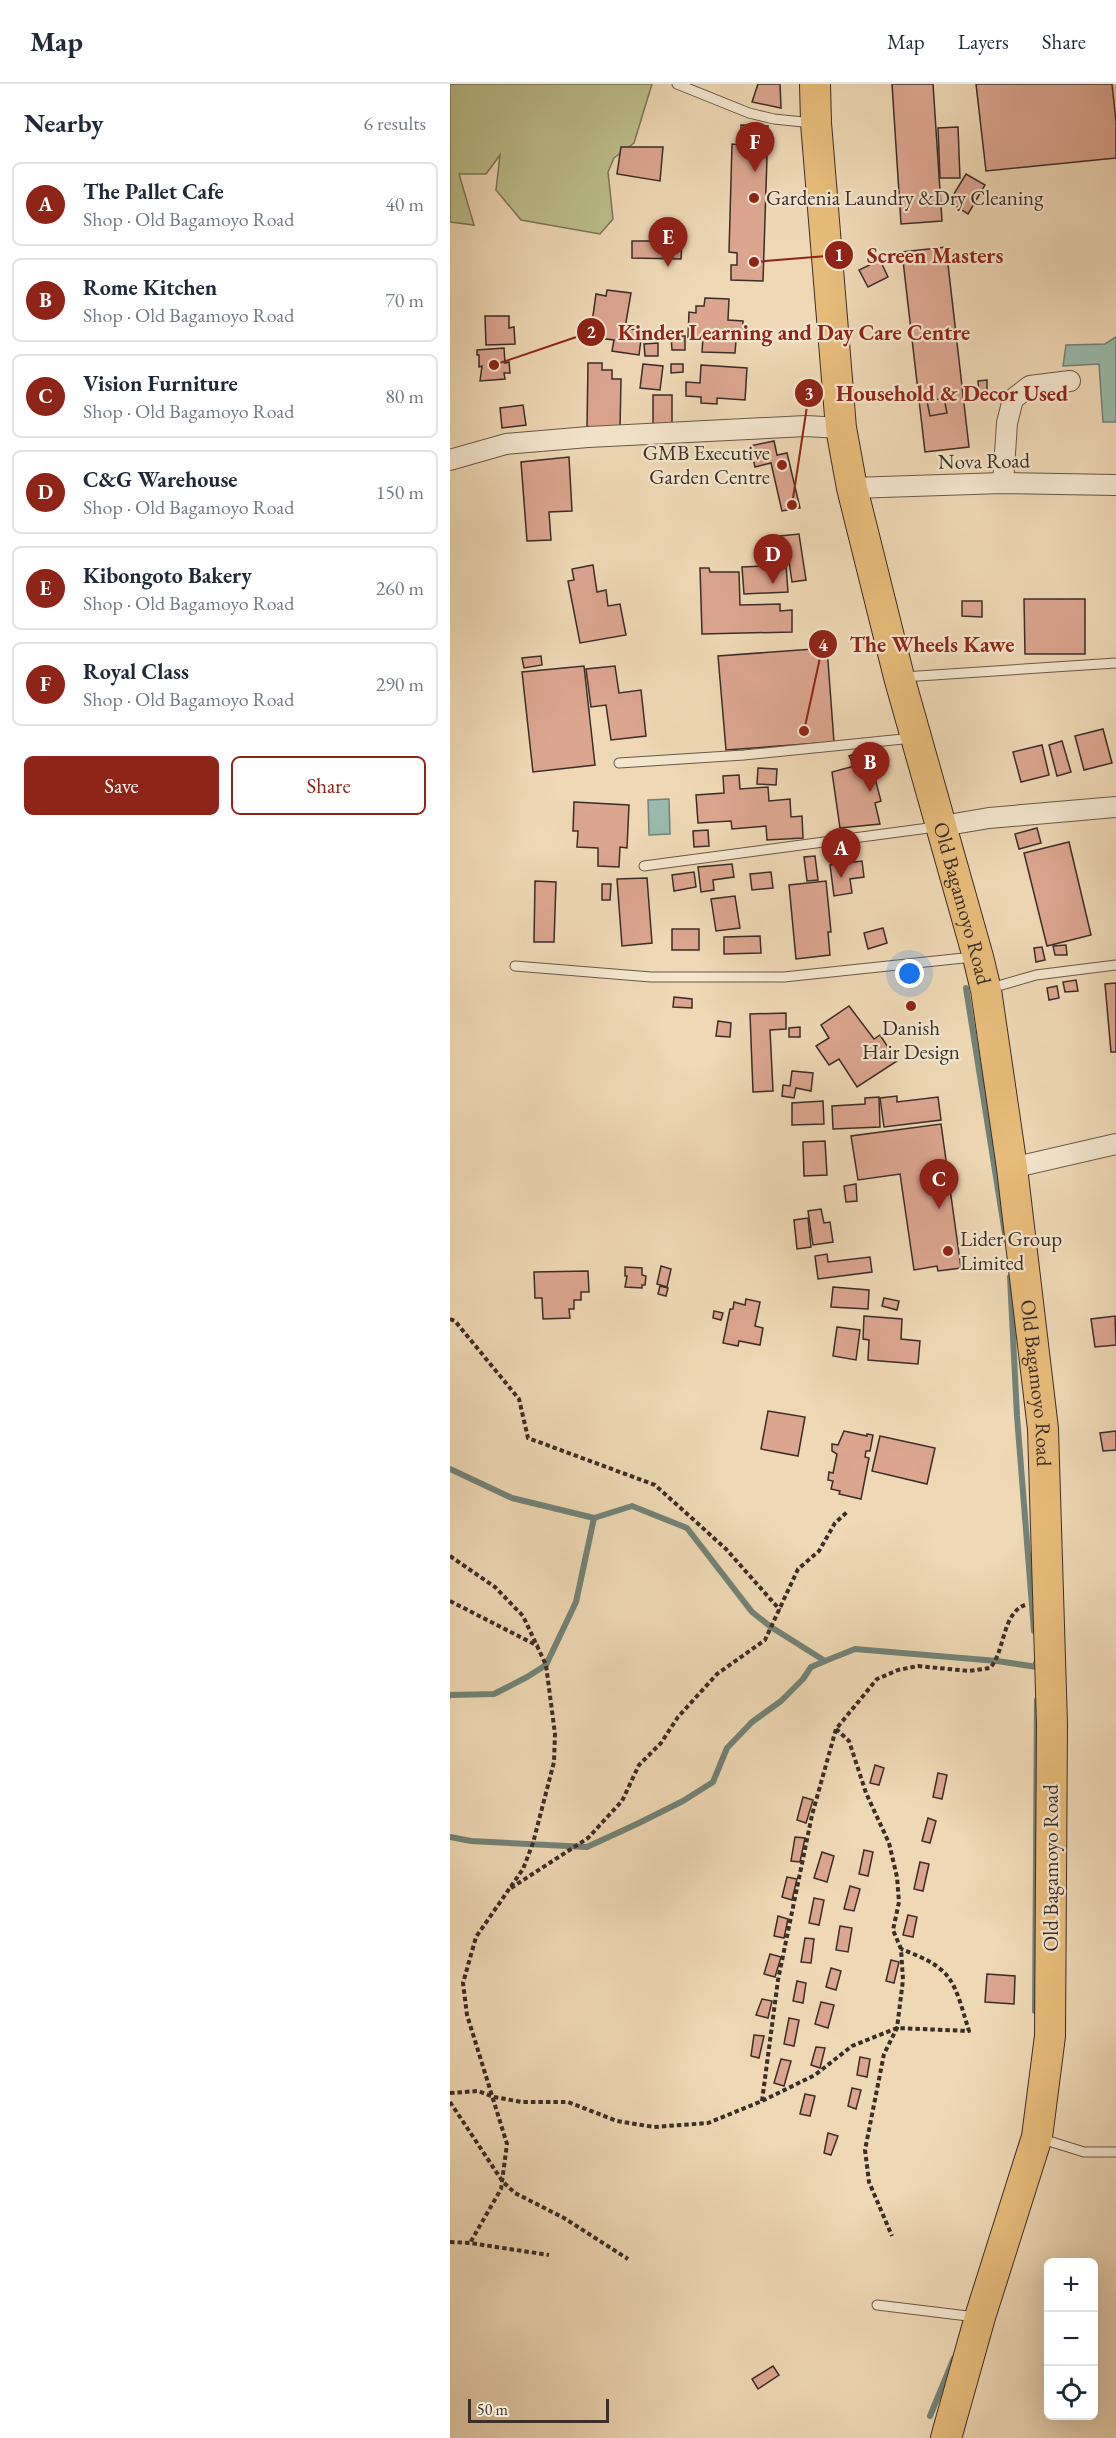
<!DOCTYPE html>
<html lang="en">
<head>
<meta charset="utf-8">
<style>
  body { margin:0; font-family:"EB Garamond",serif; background:#f2f2f3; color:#1f2937 }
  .controls { position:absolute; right:18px; bottom:18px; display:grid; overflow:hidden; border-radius:9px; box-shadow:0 6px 24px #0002 }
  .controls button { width:54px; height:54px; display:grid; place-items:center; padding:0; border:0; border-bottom:2px solid #e0e1e3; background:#fff; color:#1f2937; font:30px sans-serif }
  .scale { position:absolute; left:18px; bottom:15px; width:141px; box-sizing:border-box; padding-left:6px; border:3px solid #3b2d27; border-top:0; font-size:16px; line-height:21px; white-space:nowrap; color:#3b2d27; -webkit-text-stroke:4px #f4e6cf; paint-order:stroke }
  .you { position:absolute; left:460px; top:890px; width:21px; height:21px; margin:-15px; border:4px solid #fff; border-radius:50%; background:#1a73e8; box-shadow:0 0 0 9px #1a73e833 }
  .badge { display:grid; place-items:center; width:39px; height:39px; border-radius:50%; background:#8f2418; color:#fff; font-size:20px; font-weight:700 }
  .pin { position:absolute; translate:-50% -50px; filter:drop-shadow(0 2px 3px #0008) }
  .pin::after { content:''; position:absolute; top:32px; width:21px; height:18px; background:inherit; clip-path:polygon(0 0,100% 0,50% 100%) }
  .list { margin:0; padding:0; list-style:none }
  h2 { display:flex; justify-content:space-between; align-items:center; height:78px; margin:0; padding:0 24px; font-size:26px }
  h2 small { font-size:20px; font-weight:400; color:#747a83 }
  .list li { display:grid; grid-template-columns:39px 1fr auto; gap:18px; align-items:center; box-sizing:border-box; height:84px; margin:0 12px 12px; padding:0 12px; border:2px solid #e0e1e3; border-radius:9px }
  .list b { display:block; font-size:22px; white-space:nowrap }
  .list p { margin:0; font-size:20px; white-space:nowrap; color:#747a83 }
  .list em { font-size:20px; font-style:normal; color:#747a83 }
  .actions { display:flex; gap:12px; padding:18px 24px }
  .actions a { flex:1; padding:14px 0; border:2px solid #8f2418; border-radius:9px; text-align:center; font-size:21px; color:#8f2418 }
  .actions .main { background:#8f2418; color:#fff }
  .icon { flex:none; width:33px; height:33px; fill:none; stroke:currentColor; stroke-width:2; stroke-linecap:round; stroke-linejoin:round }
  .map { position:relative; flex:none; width:666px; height:2354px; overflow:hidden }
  header { display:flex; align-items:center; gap:36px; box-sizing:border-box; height:84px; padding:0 30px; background:#fff; border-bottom:2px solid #e0e1e3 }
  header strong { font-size:28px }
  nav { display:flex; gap:33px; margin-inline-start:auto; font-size:21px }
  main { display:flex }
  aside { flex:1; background:#fff }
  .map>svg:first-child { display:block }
</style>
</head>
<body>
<header>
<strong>Map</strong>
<nav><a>Map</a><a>Layers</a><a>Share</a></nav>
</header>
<main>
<aside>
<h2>Nearby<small>6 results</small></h2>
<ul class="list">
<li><span class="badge">A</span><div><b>The Pallet Cafe</b><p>Shop · Old Bagamoyo Road</p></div><em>40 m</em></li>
<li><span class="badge">B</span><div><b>Rome Kitchen</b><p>Shop · Old Bagamoyo Road</p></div><em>70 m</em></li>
<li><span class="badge">C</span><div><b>Vision Furniture</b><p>Shop · Old Bagamoyo Road</p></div><em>80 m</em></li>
<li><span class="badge">D</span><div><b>C&amp;G Warehouse</b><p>Shop · Old Bagamoyo Road</p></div><em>150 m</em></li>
<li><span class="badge">E</span><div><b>Kibongoto Bakery</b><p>Shop · Old Bagamoyo Road</p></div><em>260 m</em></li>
<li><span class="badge">F</span><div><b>Royal Class</b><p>Shop · Old Bagamoyo Road</p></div><em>290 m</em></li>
</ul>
<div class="actions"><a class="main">Save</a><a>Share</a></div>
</aside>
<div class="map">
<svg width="666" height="2354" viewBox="0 0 666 2354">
  <rect width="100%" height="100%" fill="#eed8b5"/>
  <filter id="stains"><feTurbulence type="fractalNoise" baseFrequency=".00333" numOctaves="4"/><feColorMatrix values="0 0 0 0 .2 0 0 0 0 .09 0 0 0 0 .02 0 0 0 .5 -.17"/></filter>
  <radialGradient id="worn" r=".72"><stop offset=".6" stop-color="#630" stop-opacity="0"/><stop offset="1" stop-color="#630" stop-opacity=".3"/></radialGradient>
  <polygon fill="#bcbe8b" stroke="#7c7659" stroke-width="1.5" points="0,0 202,0 184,59 164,74 158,88 163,135 150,150 71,136 46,106 50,71 36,90 9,90 24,141 0,138"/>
  <g fill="#99baac" stroke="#738277" stroke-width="1.5">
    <polygon points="666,253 666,338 653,338 649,280 613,282 616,261 655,260"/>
    <polygon points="219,715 220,750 199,751 198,716"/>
  </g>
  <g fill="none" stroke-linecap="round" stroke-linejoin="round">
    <g stroke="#738277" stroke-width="6">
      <polyline points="516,904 556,1156"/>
      <polyline points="560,1193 567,1332 584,1547"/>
      <polyline points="0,1385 62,1414 144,1434 182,1422 237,1444 302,1528 321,1543 375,1577 405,1565 547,1577 587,1583 586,1579"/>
      <polyline points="0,1611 44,1610 77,1593 96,1581 126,1518 144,1434"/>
      <polyline points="0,1753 21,1757 137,1763 189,1739 233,1717 263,1698 277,1664 302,1638 331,1617 353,1595 361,1583 375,1577"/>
      <polyline points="585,1927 587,1616"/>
      <polyline points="480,2332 504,2274"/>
    </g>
  </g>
  <g fill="#dca590" stroke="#3b2d27" stroke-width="1.5">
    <polygon points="308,0 330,0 331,24 302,18"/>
    <polygon points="442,0 483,0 492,137 451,140"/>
    <polygon points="526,0 662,0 666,38 666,74 536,87"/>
    <polygon points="291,41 318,42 313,197 281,196 281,181 287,181 287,169 279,168 282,60 291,61"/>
    <polygon points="508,43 510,94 490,94 488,44"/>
    <polygon points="171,63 213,63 210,97 167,90"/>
    <polygon points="516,90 535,101 518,130 499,118"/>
    <polygon points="182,157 232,157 231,175 182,174"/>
    <polygon points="496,163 519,363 475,368 452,168"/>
    <polygon points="430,176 438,193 418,203 409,186"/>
    <polygon points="157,206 181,209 175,244 192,247 189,271 162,267 164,256 140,253 146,210 156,212"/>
    <polygon points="255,214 279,215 278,236 293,237 293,257 286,257 285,269 252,268 253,254 238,254 239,228 246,229 246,222 254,222"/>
    <polygon points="35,232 59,232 59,244 64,243 65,260 36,261"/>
    <polygon points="221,252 235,252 235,266 222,266"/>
    <polygon points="208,259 208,272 195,272 194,260"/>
    <polygon points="54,264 55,279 59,278 60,289 54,289 55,295 30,297 32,282 29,283 29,271 27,271 27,266"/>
    <polygon points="138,279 152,279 152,286 162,286 162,295 171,295 170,345 137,345"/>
    <polygon points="193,280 213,282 210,306 190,304"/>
    <polygon points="221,280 233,280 233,288 221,289"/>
    <polygon points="251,281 297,284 295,316 267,314 267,320 251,319 251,313 236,312 236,298 250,299"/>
    <polygon points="537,296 537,308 529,308 528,297"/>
    <rect x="203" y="311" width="19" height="30"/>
    <polygon points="494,314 497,329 480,332 477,317"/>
    <polygon points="73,321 76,341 52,344 50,324"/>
    <polygon points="324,357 327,371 337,369 350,424 332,427 321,379 305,383 300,362"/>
    <polygon points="119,373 122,427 99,428 101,456 77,457 71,378"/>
    <polygon points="349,450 356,496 342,498 339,477 324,479 320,453"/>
    <polygon points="143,481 147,508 156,506 158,522 170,520 176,551 130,559 118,497 124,496 122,485"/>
    <polygon points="336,481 338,508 294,510 292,483"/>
    <polygon points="250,484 259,484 260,488 289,488 290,521 330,520 330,527 342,526 342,548 252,550"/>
    <polygon points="574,515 635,515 635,570 575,570"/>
    <polygon points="512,517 532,517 532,533 512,532"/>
    <polygon points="377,564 384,658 276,666 268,572"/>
    <polygon points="91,572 92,581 74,584 72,574"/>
    <polygon points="134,582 145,681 83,688 72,588"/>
    <polygon points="165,582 169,609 191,606 196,652 161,656 156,621 141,623 136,585"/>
    <polygon points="653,645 662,679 634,686 625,652"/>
    <polygon points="612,657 621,688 607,692 599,661"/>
    <polygon points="592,661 599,691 571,698 563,668"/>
    <polygon points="409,668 412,676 403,680 399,672"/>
    <polygon points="412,680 415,689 423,687 431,717 425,719 430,740 390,744 382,688"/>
    <polygon points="308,684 327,685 326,701 307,700"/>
    <polygon points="289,691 290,705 318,703 319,717 340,715 341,733 352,732 353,754 317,756 316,742 282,745 281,737 248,739 246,711 274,709 273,692"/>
    <polygon points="124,718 179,721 177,764 170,763 169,783 148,782 148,764 127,763 128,747 123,747"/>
    <polygon points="587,744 591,759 569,765 565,750"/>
    <polygon points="258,746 259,762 244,763 243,747"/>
    <polygon points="619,758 641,851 597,862 574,769"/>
    <polygon points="365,772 368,796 357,797 354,773"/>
    <polygon points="412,777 414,793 400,795 402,809 384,812 380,781"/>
    <polygon points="282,780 284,793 263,796 264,806 251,808 248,783"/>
    <polygon points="244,788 246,803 224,807 222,791"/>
    <polygon points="321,788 323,804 302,806 300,790"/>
    <polygon points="197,794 202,859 172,862 167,795"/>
    <polygon points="85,797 106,798 104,858 84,858"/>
    <polygon points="376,797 381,848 378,848 380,871 346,875 339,801"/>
    <polygon points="152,800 161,800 160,816 152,816"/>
    <polygon points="285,812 290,844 266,847 261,815"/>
    <polygon points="433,844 437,859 418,865 414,849"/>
    <rect x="222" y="845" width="27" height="21"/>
    <polygon points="310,852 311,869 274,870 274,853"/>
    <polygon points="616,861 617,871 605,871 603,862"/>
    <polygon points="592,863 595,876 586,878 584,864"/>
    <polygon points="626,896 628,907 615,908 613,898"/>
    <polygon points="666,899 666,968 661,968 655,900"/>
    <polygon points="607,902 609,914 599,916 597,904"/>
    <polygon points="224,913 242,915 242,924 223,923"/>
    <polygon points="399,922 424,955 430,951 447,977 407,1003 389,975 379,981 366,962 379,954 371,941"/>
    <polygon points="336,929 336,945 320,946 323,1007 303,1008 300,930"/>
    <polygon points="268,937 281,939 280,953 266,952"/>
    <polygon points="350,943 350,953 339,953 339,944"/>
    <polygon points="342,987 363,989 361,1007 346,1004 344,1014 332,1012 333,1001 340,1002"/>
    <polygon points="447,1012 447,1018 488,1013 491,1036 434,1043 430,1014"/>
    <polygon points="429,1013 430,1043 383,1045 382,1022 415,1020 415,1014"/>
    <polygon points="373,1017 374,1040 342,1041 342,1019"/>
    <polygon points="491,1040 511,1184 488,1187 487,1182 464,1186 450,1090 408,1096 401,1052"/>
    <polygon points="375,1057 377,1091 354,1092 353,1058"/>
    <polygon points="406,1100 407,1117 396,1118 394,1102"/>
    <polygon points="371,1125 374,1139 380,1138 383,1158 363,1161 358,1127"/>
    <polygon points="358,1134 361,1163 347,1165 344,1136"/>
    <polygon points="377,1170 378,1178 420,1173 422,1188 368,1195 365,1172"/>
    <polygon points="211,1182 221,1185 217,1203 207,1200"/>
    <polygon points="175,1183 192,1184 192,1191 196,1192 195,1201 192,1201 192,1204 175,1203 177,1192 175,1192"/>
    <polygon points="138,1187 139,1208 131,1208 131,1216 124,1216 124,1225 119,1225 120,1234 93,1235 92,1214 85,1214 84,1188"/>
    <polygon points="210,1202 218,1204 216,1212 208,1210"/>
    <polygon points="383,1203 419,1206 418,1225 381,1223"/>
    <polygon points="434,1214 449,1217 447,1226 432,1222"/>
    <polygon points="296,1215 310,1218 305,1242 313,1244 310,1261 289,1257 288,1262 273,1259 280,1225 283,1225 284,1218 295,1221"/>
    <polygon points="264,1227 273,1229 271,1236 263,1234"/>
    <polygon points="414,1232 452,1235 451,1255 470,1257 468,1280 418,1276 419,1256 413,1255"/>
    <polygon points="665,1232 666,1261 645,1263 641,1235"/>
    <polygon points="387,1243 410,1246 406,1276 383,1272"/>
    <polygon points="318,1327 355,1333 348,1372 311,1365"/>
    <polygon points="394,1347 417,1352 417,1350 423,1351 420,1367 416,1367 415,1373 419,1374 411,1415 389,1410 390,1407 381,1405 383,1397 378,1396 379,1388 383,1389 387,1370 382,1367 382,1360 388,1361"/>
    <polygon points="666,1347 666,1366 653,1367 650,1349"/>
    <polygon points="430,1352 485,1364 477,1400 422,1387"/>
    <polygon points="425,1681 434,1684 429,1701 420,1699"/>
    <polygon points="488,1689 497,1691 492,1715 483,1713"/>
    <polygon points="353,1713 363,1716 356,1739 347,1736"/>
    <polygon points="478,1734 486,1737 480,1759 472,1757"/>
    <polygon points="345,1753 355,1754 350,1778 341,1777"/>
    <polygon points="414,1766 423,1768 418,1792 409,1790"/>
    <polygon points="372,1768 384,1772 377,1798 364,1794"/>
    <polygon points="470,1778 479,1780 473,1807 464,1805"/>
    <polygon points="337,1793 347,1795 342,1816 332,1813"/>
    <polygon points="400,1802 410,1805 404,1827 394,1825"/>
    <polygon points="364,1814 374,1816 369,1841 359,1839"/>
    <polygon points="458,1831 467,1833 463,1853 453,1851"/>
    <polygon points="328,1832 338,1835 334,1854 324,1852"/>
    <polygon points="390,1842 402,1844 398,1868 386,1866"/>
    <polygon points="355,1854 364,1855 361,1879 351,1878"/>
    <polygon points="320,1870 331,1873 325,1893 314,1890"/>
    <polygon points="441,1876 449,1878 444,1899 436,1897"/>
    <polygon points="381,1884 391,1887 386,1906 376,1903"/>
    <polygon points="537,1890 565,1892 564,1920 535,1918"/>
    <polygon points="347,1897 356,1899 353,1919 343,1917"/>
    <polygon points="312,1915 322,1917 318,1934 306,1931"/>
    <polygon points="371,1918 384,1921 378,1944 365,1940"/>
    <polygon points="339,1934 349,1936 344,1962 334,1960"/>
    <polygon points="304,1951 314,1952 309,1974 301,1972"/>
    <polygon points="366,1963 375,1964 370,1984 361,1981"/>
    <polygon points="410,1973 420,1975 417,1993 407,1991"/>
    <polygon points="331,1975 341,1977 334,2002 324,1999"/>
    <polygon points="402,2004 411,2006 406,2025 398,2022"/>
    <polygon points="355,2010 365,2012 360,2032 350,2030"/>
    <polygon points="378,2049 388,2052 381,2071 374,2069"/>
    <polygon points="323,2282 329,2291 308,2305 302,2295"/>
  </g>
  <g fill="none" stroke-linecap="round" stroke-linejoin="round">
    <defs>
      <g id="lane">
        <polyline points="227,0 299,29 324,35 363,39"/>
        <polyline points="453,593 666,579"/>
        <polyline points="169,679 294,671 463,654"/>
        <polyline points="194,782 486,743"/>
        <polyline points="65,882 201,893 334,893 523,873"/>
        <polyline points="541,904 586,891 666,881"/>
        <polyline points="589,2054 634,2068 666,2068"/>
        <polyline points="427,2221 526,2233"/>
      </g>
      <g id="street">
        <polyline points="0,376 56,360 138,353 356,342 391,344"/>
        <polyline points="553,399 557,339 563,315 580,302 620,297"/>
        <polyline points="402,404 553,399 666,401"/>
        <polyline points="492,742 539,734 666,723"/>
        <polyline points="562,1084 666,1060"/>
      </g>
      <g id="primary">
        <path id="s1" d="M365 0 366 39 391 344 402 404 449 593 528 873 536 906 562 1084 593 1345 602 1640 600 1952 587 2053 530 2233 496 2354"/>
      </g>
    </defs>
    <use href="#lane" stroke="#68584a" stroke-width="11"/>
    <use href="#street" stroke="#68584a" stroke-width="22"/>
    <use href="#primary" stroke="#3b2d27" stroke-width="32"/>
    <g stroke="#3b2d27" stroke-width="4" stroke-dasharray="4.5 3" stroke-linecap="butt">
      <polyline points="0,1235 5,1237 69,1315 78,1354 205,1401 276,1465 330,1526"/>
      <polyline points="0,1472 45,1503 73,1532 96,1581 105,1650 104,1678 83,1759 73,1785 26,1853 13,1899 17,1931 57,2060 51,2105 20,2159"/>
      <polyline points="0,1517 88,1562"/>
      <polyline points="386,1645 399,1657 416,1709 439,1759 447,1793 449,1818 443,1846 451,1865 453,1896 447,1944 434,1970 415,2066 419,2098 442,2152"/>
      <polyline points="61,1804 138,1754 172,1717 189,1681 211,1659 228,1633 267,1590 315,1556 348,1485 369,1467 385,1439 397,1428"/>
      <path d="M0 2009 28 2007 44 2013 72 2018H118L167 2037 204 2043 258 2039 312 2017 365 1991 402 1962 447 1944 519 1947C503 1895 504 1885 451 1865"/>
      <path d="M312 2017 328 1896 362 1731 386 1645 427 1595 448 1586 468 1582 519 1587 540 1584C555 1568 552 1529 575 1521"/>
      <polyline points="0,2018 53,2098 65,2109 114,2134 178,2175"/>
      <polyline points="0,2158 20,2159 99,2171"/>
    </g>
    <use href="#lane" stroke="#f4e6cf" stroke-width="9"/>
    <use href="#street" stroke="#f4e6cf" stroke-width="20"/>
    <use href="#primary" stroke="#e7bc7a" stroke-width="30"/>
  </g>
  <g fill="#8f2418" stroke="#f4e6cf" stroke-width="2">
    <circle cx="304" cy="114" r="6"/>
    <circle cx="332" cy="381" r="6"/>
    <circle cx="461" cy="922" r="6"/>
    <circle cx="498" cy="1167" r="6"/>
  </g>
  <g text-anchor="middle" stroke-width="4.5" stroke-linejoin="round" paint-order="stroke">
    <g font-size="21" fill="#3b2d27" stroke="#f4e6cf" text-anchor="start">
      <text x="316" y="121">Gardenia Laundry &amp;Dry Cleaning</text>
      <text x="320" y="376" text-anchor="end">GMB Executive<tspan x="320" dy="24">Garden Centre</tspan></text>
      <text x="461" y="951" text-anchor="middle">Danish<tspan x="461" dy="24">Hair Design</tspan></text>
      <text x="510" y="1162">Lider Group<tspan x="510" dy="24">Limited</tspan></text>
    </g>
    <g font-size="21" fill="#3b2d27" stroke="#f4e6cf">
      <text transform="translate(534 377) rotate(-1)" y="7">Nova Road</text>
      <text dy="7" stroke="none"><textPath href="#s1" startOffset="836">Old Bagamoyo Road</textPath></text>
      <text dy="7" stroke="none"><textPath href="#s1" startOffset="1322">Old Bagamoyo Road</textPath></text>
      <text transform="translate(601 1784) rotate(-90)" y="7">Old Bagamoyo Road</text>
    </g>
  </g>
  <path fill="none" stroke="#8f2418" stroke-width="2" d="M304 178L389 171M44 281L141 248M342 421L359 309M354 647L373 560"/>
  <g fill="#8f2418" stroke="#f4e6cf" stroke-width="2">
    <circle cx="304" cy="178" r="6"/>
    <circle cx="44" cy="281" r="6"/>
    <circle cx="342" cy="421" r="6"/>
    <circle cx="354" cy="647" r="6"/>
    <circle cx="389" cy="171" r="15"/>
    <circle cx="141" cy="248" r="15"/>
    <circle cx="359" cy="309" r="15"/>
    <circle cx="373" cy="560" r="15"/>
  </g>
  <g font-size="18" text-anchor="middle" font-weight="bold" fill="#fff">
    <text x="389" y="177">1</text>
    <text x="141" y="254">2</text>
    <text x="359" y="316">3</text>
    <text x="373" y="567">4</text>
  </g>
  <g font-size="22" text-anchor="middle" font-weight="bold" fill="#8f2418" stroke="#f4e6cf" stroke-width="4.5" stroke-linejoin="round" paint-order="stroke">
    <text x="485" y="179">Screen Masters</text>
    <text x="344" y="256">Kinder Learning and Day Care Centre</text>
    <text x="502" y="317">Household &amp; Decor Used</text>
    <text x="482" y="568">The Wheels Kawe</text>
  </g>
  <rect width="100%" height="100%" filter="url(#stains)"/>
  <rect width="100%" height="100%" fill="url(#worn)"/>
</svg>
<div class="controls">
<button>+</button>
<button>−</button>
<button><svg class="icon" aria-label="locate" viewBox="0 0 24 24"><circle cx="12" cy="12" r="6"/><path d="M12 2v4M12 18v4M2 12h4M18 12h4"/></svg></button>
</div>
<div class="scale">50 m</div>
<div class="you"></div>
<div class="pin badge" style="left:391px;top:794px">A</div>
<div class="pin badge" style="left:420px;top:708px">B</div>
<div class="pin badge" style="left:489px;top:1125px">C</div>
<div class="pin badge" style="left:323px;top:500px">D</div>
<div class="pin badge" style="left:218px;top:183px">E</div>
<div class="pin badge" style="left:305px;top:88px">F</div>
</div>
</main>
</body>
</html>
